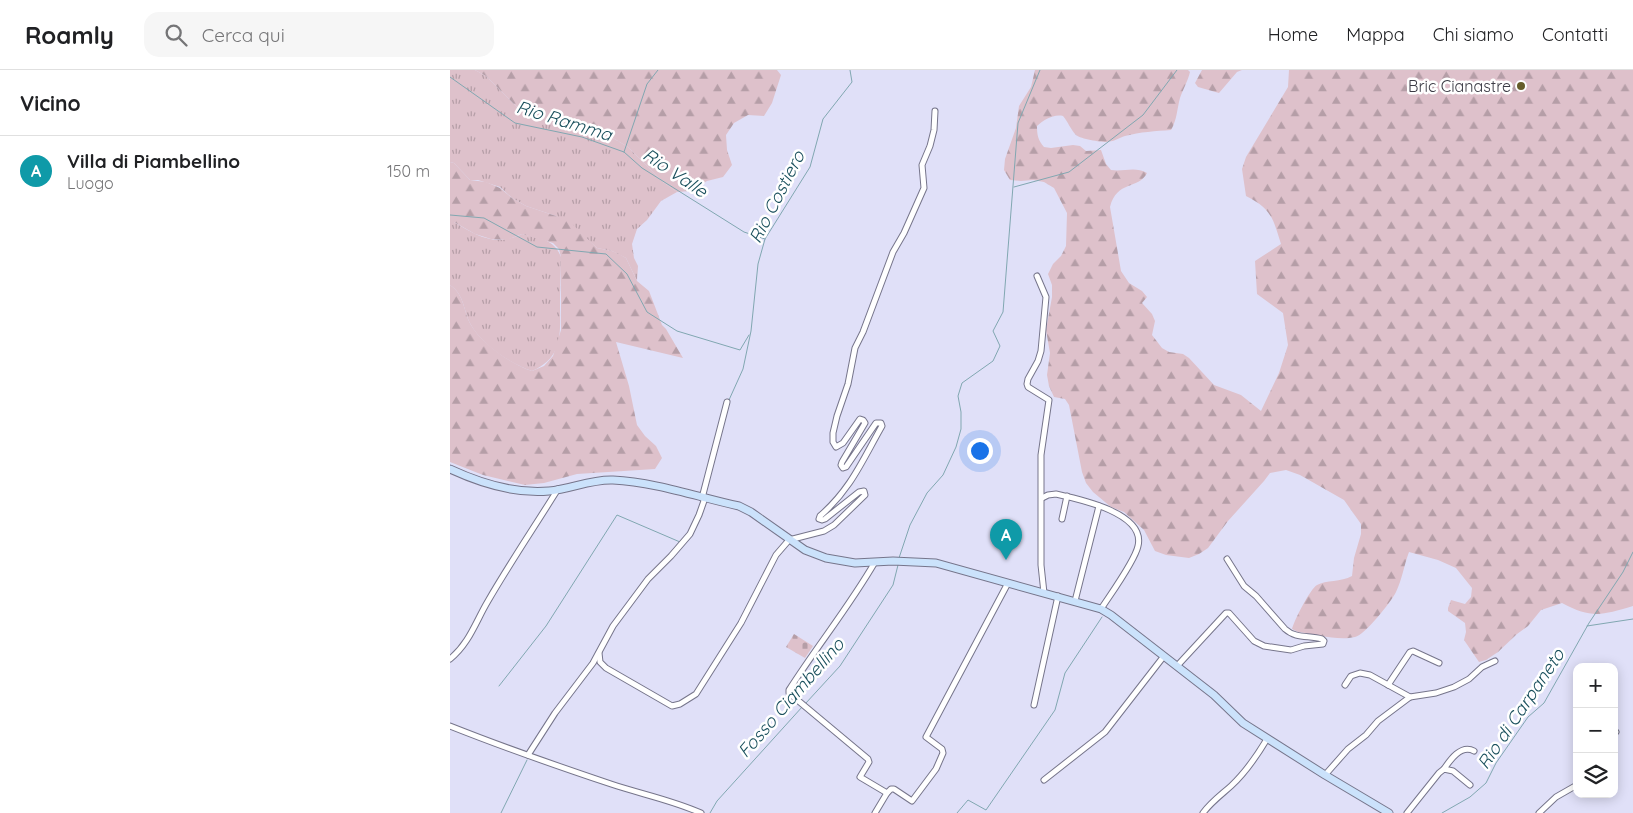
<!DOCTYPE html>
<html lang="it">
<head>
<meta charset="utf-8">
<style>
  body { margin:0; font-family:Quicksand,sans-serif; background:#f6f6f6; color:#202124 }
  .controls { position:absolute; right:15px; bottom:15px; display:grid; overflow:hidden; border-radius:10px; box-shadow:0 2px 12px #0003 }
  .controls button { width:45px; height:45px; display:grid; place-items:center; padding:0; border:0; border-bottom:1px solid #e0e0e0; background:#fff; color:#202124; font:25px sans-serif }
  .you { position:absolute; left:529px; top:380px; width:18px; height:18px; margin:-12px; border:4px solid #fff; border-radius:50%; background:#1a73e8; box-shadow:0 0 0 8px #1a73e833 }
  .badge { display:grid; place-items:center; width:32px; height:32px; border-radius:50%; background:#665d2a; color:#fff; font-size:16px; font-weight:700 }
  .pin { position:absolute; translate:-50% -41px; filter:drop-shadow(0 1px 2px #0008) }
  .pin::after { content:''; position:absolute; top:26px; width:18px; height:15px; background:inherit; clip-path:polygon(0 0,100% 0,50% 100%) }
  .list { margin:0; padding:0; list-style:none }
  h2 { display:flex; justify-content:space-between; align-items:center; height:65px; margin:0; padding:0 20px; font-size:21px }
  h2 small { font-size:16px; font-weight:400; color:#757577 }
  .list li { display:grid; grid-template-columns:32px 1fr auto; gap:15px; align-items:center; box-sizing:border-box; height:70px; padding:0 20px; border-top:1px solid #e0e0e0 }
  .list b { display:block; font-size:19px; white-space:nowrap }
  .list p { margin:0; font-size:16px; white-space:nowrap; color:#757577 }
  .list em { font-size:16px; font-style:normal; color:#757577 }
  .icon { flex:none; width:28px; height:28px; fill:none; stroke:currentColor; stroke-width:2; stroke-linecap:round; stroke-linejoin:round }
  .map { position:relative; flex:none; width:1183px; height:743px; overflow:hidden }
  header { display:flex; align-items:center; gap:30px; box-sizing:border-box; height:70px; padding:0 25px; background:#fff; border-bottom:1px solid #e0e0e0 }
  header strong { font-size:24px }
  nav { display:flex; gap:28px; margin-inline-start:auto; font-size:18px }
  .search { width:350px; height:45px; background:#f6f6f6; display:flex; align-items:center; gap:12px; box-sizing:border-box; padding:0 18px; border-radius:15px; color:#757577; font-size:19px }
  main { display:flex }
  aside { flex:1; background:#fff }
  .map>svg:first-child { display:block }
</style>
</head>
<body>
<header>
<strong>Roamly</strong>
<div class="search"><svg class="icon" aria-label="search" viewBox="0 0 24 24"><circle cx="10" cy="10" r="6"/><path d="M15 15l6 6"/></svg>Cerca qui</div>
<nav><a>Home</a><a>Mappa</a><a>Chi siamo</a><a>Contatti</a></nav>
</header>
<main>
<aside>
<h2>Vicino<small></small></h2>
<ul class="list">
<li><span class="badge" style="background:#0f9aa8">A</span><div><b>Villa di Piambellino</b><p>Luogo</p></div><em>150 m</em></li>
</ul>
</aside>
<div class="map">
<svg width="1183" height="743" viewBox="0 0 1183 743">
  <defs>
    <pattern id="grass-tufts" width="24" height="20" patternUnits="userSpaceOnUse" patternTransform="scale(1.25)"><rect width="24" height="20" fill="#dec1cb"/><path d="M3 7l-1-3M5 7V3M7 7l1-3M15 17l-1-3M17 17v-4M19 17l1-3" fill="none" stroke="#b59ea7"/></pattern>
    <pattern id="forest-firs" width="22" height="20" patternUnits="userSpaceOnUse" patternTransform="scale(1.25)"><rect width="22" height="20" fill="#dec1cb"/><path d="M5 1l3.5 6h-7zM16 11l3.5 6h-7z" fill="#b59ea7"/></pattern>
    <pattern id="cemetery-stones" width="16" height="16" patternUnits="userSpaceOnUse" patternTransform="scale(1.25)"><rect width="16" height="16" fill="#dec1cb"/><path d="M2 7V4a2 2 0 0 1 4 0v3zM10 15v-3a2 2 0 0 1 4 0v3z" fill="#b59ea7"/></pattern>
  </defs>
  <rect width="100%" height="100%" fill="#e0e0f8"/>
  <g fill="url(#grass-tufts)">
    <polygon points="0,0 25,0 36,6 70,40 97,55 130,55 146,58 178,77 213,112 227,122 211,131 197,150 187,159 182,174 184,188 188,196 187,211 176,188 162,181 147,178 125,158 106,146 76,136 62,128 50,117 28,110 20,110 4,93 0,92"/>
    <path d="M0 152H4C27 166 45 177 72 164 89 169 104 168 111 187 111 203 110 218 110 234 110 262 114 287 82 301 61 294 32 275 21 255 13 241 15 225 0 215Z"/>
  </g>
  <g fill="url(#forest-firs)">
    <polygon points="25,0 327,0 331,5 322,33 314,46 298,45 284,53 276,65 277,80 282,95 273,107 257,111 241,121 227,122 213,112 178,77 146,58 130,55 97,55 83,49 70,40 36,6"/>
    <path d="M585 0H738L740 2C738 11 733 19 730 28 727 39 727 50 721 60 706 61 690 62 675 66 669 68 663 72 656 72 650 72 631 69 626 65 621 60 618 52 613 46 603 44 594 50 587 56 587 65 588 70 594 77L601 78 623 75 630 76 636 81 651 80 656 94 661 100C674 102 685 96 697 103 688 120 667 110 660 137L671 201 679 213 692 221 697 227 692 233 702 244 705 251 702 265 712 278 719 282 733 284 739 288 764 315 791 325 811 341 829 303 838 275 833 243 807 224 805 191 831 174C823 149 822 139 796 126L792 99 796 87 838 17 839 0H1183V536C1152 545 1142 549 1112 533L1091 540 1078 556 1067 564 1048 582 1036 590 1029 592 1014 570 1016 562 1015 553 998 541V538L1001 530 1015 534 1021 527 1022 518 1006 498 988 490 959 482C954 495 952 510 946 522 941 532 915 565 905 567 887 571 866 564 848 562L842 559C844 551 860 519 867 515 876 510 891 512 902 506L904 488 911 464V454L894 430 850 405 836 400 820 403 814 411 778 451 758 478 749 484 739 488 716 485 705 481 694 460 674 442 661 437 643 422 636 413 632 402 619 335 615 329 604 327 599 316 597 305 600 283 596 260 602 227V215L598 204 603 194 611 186 616 176 617 143 604 118 594 112 583 110 571 111 560 110 554 100 555 89 566 58 569 36 581 17Z"/>
    <polygon points="752,0 792,0 787,2 769,23 748,17 745,13"/>
    <path d="M0 92 4 93 20 110 36 112 50 118 62 128 76 136 106 146 120 152 147 178 162 181 169 184 176 188 187 211 199 221 212 255 216 259 233 288 166 272 179 316 187 355 195 366 206 376 212 388 205 399 127 404 94 413 75 415 33 405 0 392V215C15 225 13 241 21 255 32 274 61 294 82 301L94 296 103 286 111 260V187L109 179 103 173 72 164 57 170 41 169 25 164 4 152H0Z"/>
  </g>
  <polygon fill="url(#cemetery-stones)" points="344,564 363,576 355,588 336,577"/>
  <g fill="none" stroke-linecap="round" stroke-linejoin="round">
    <g stroke="#81a7b1" stroke-width="1">
      <polyline points="0,7 65,53 132,67 174,82 192,98 294,162 315,169"/>
      <polyline points="174,82 197,14 208,0"/>
      <polyline points="564,117 619,102 693,45 727,0"/>
      <polyline points="0,145 34,148 87,177 156,184 177,204 197,242 227,261 290,280 299,265"/>
      <polyline points="279,330 293,299 301,261 308,194 315,169 360,97 373,49 402,12 400,0"/>
      <polyline points="449,488 460,455 477,423 493,405 506,377 511,359 511,342 508,326 512,313 543,291 550,276 543,261 553,242 568,53 590,0"/>
      <polyline points="1137,556 1183,549"/>
      <polyline points="49,616 96,556 167,445 230,472"/>
      <polyline points="356,633 390,596 443,515 448,495"/>
      <polyline points="51,743 77,690"/>
      <polyline points="260,743 267,731 353,636"/>
      <polyline points="507,743 518,730 536,740 605,640 615,603 652,547"/>
      <polyline points="992,743 1020,727 1036,713 1046,693 1078,647 1094,633 1139,553 1173,502 1183,482"/>
    </g>
    <defs>
      <g id="minor">
        <polyline points="587,206 596,227 591,281 588,291 578,309 577,314 578,317 599,330 591,385 591,495 594,523"/>
        <polyline points="252,428 277,332"/>
        <path d="M592 428 598 425 606 424C629 429 696 443 688 476 685 491 660 525 651 539"/>
        <polyline points="612,449 617,426"/>
        <path d="M425 492C399 537 367 576 339 620V623L418 689 419 692 410 707 437 723"/>
        <polyline points="625,531 649,436"/>
        <path d="M149 583 150 592 156 598 222 636 230 634 246 624 291 553 326 485 339 470 374 461 384 455 415 425 414 421 409 422 375 449 372 450 369 449 370 446C401 419 412 391 432 356L431 353H426L396 397 393 398 391 395 392 392 415 353 413 350 410 349 393 373 386 377 383 372V363L387 346 398 314 405 278 413 262 443 182 454 163 474 118 472 95 480 76 484 60 485 41"/>
        <path d="M0 589C19 574 26 551 38 531 60 493 85 456 108 419"/>
        <path d="M727 596 776 543H779L804 571 814 576 841 580 854 576 873 574 874 571 872 569C859 565 846 569 835 559L806 526 794 516 777 489"/>
        <polyline points="895,615 901,606 910,603 920,605 960,627"/>
        <polyline points="938,615 960,582 963,581 989,593"/>
        <polyline points="584,635 608,526"/>
        <path d="M0 656C53 677 107 696 161 714 191 724 222 730 251 743"/>
        <polyline points="1164,664 1166,662"/>
        <polyline points="78,685 105,643 143,593 163,556 198,509 221,486 240,464 249,445 255,428"/>
        <path d="M994 699C1000 690 1011 674 1024 681"/>
        <polyline points="875,705 898,679 916,665 928,651 960,627 986,623 1004,617 1019,609 1032,597 1045,591"/>
        <polyline points="594,710 655,662 714,586"/>
        <polyline points="425,743 437,723 441,719 444,719 462,731 486,699 493,683 492,679 476,667 558,513"/>
        <path d="M753 743C761 732 771 725 781 716 794 704 808 684 817 669"/>
        <polyline points="957,743 989,703 994,699 1003,701 1020,715"/>
        <polyline points="1089,743 1106,727 1127,715"/>
      </g>
      <path id="secondary" d="M0 399C30 413 65 424 99 421 121 419 141 409 163 410 205 412 248 427 289 436L301 442 355 480 376 488 405 493 443 491 486 493 651 539 661 545 764 625 793 653 875 705 939 743"/>
    </defs>
    <use href="#minor" stroke="#76758b" stroke-width="7"/>
    <use href="#secondary" stroke="#76758b" stroke-width="9"/>
    <use href="#minor" stroke="#fff" stroke-width="5"/>
    <use href="#secondary" stroke="#cbe2fb" stroke-width="7"/>
  </g>
  <circle fill="#665d2a" stroke="#fff" stroke-width="2" cx="1071" cy="16" r="5"/>
  <g text-anchor="middle" stroke-width="5" stroke-linejoin="round" paint-order="stroke">
    <g font-size="16" fill="#3b3b45" stroke="#fff" text-anchor="end">
      <text x="1061" y="22">Bric Cianastre</text>
    </g>
    <g font-size="18" font-style="italic" fill="#1a505d" stroke="#fff">
      <text transform="translate(114 51) rotate(17)" y="6">Rio Ramma</text>
      <text transform="translate(225 103) rotate(34)" y="6">Rio Valle</text>
      <text transform="translate(327 127) rotate(-63)" y="6">Rio Costiero</text>
      <text transform="translate(341 628) rotate(-49)" y="6">Fosso Ciambellino</text>
      <text transform="translate(1071 639) rotate(-56)" y="6">Rio di Carpaneto</text>
    </g>
  </g>
</svg>
<div class="controls">
<button>+</button>
<button>−</button>
<button><svg class="icon" aria-label="layers" viewBox="0 0 24 24"><path d="M12 4l9 5-9 5-9-5zM3 14l9 5 9-5"/></svg></button>
</div>
<div class="you"></div>
<div class="pin badge" style="left:556px;top:490px;background:#0f9aa8">A</div>
</div>
</main>
</body>
</html>
